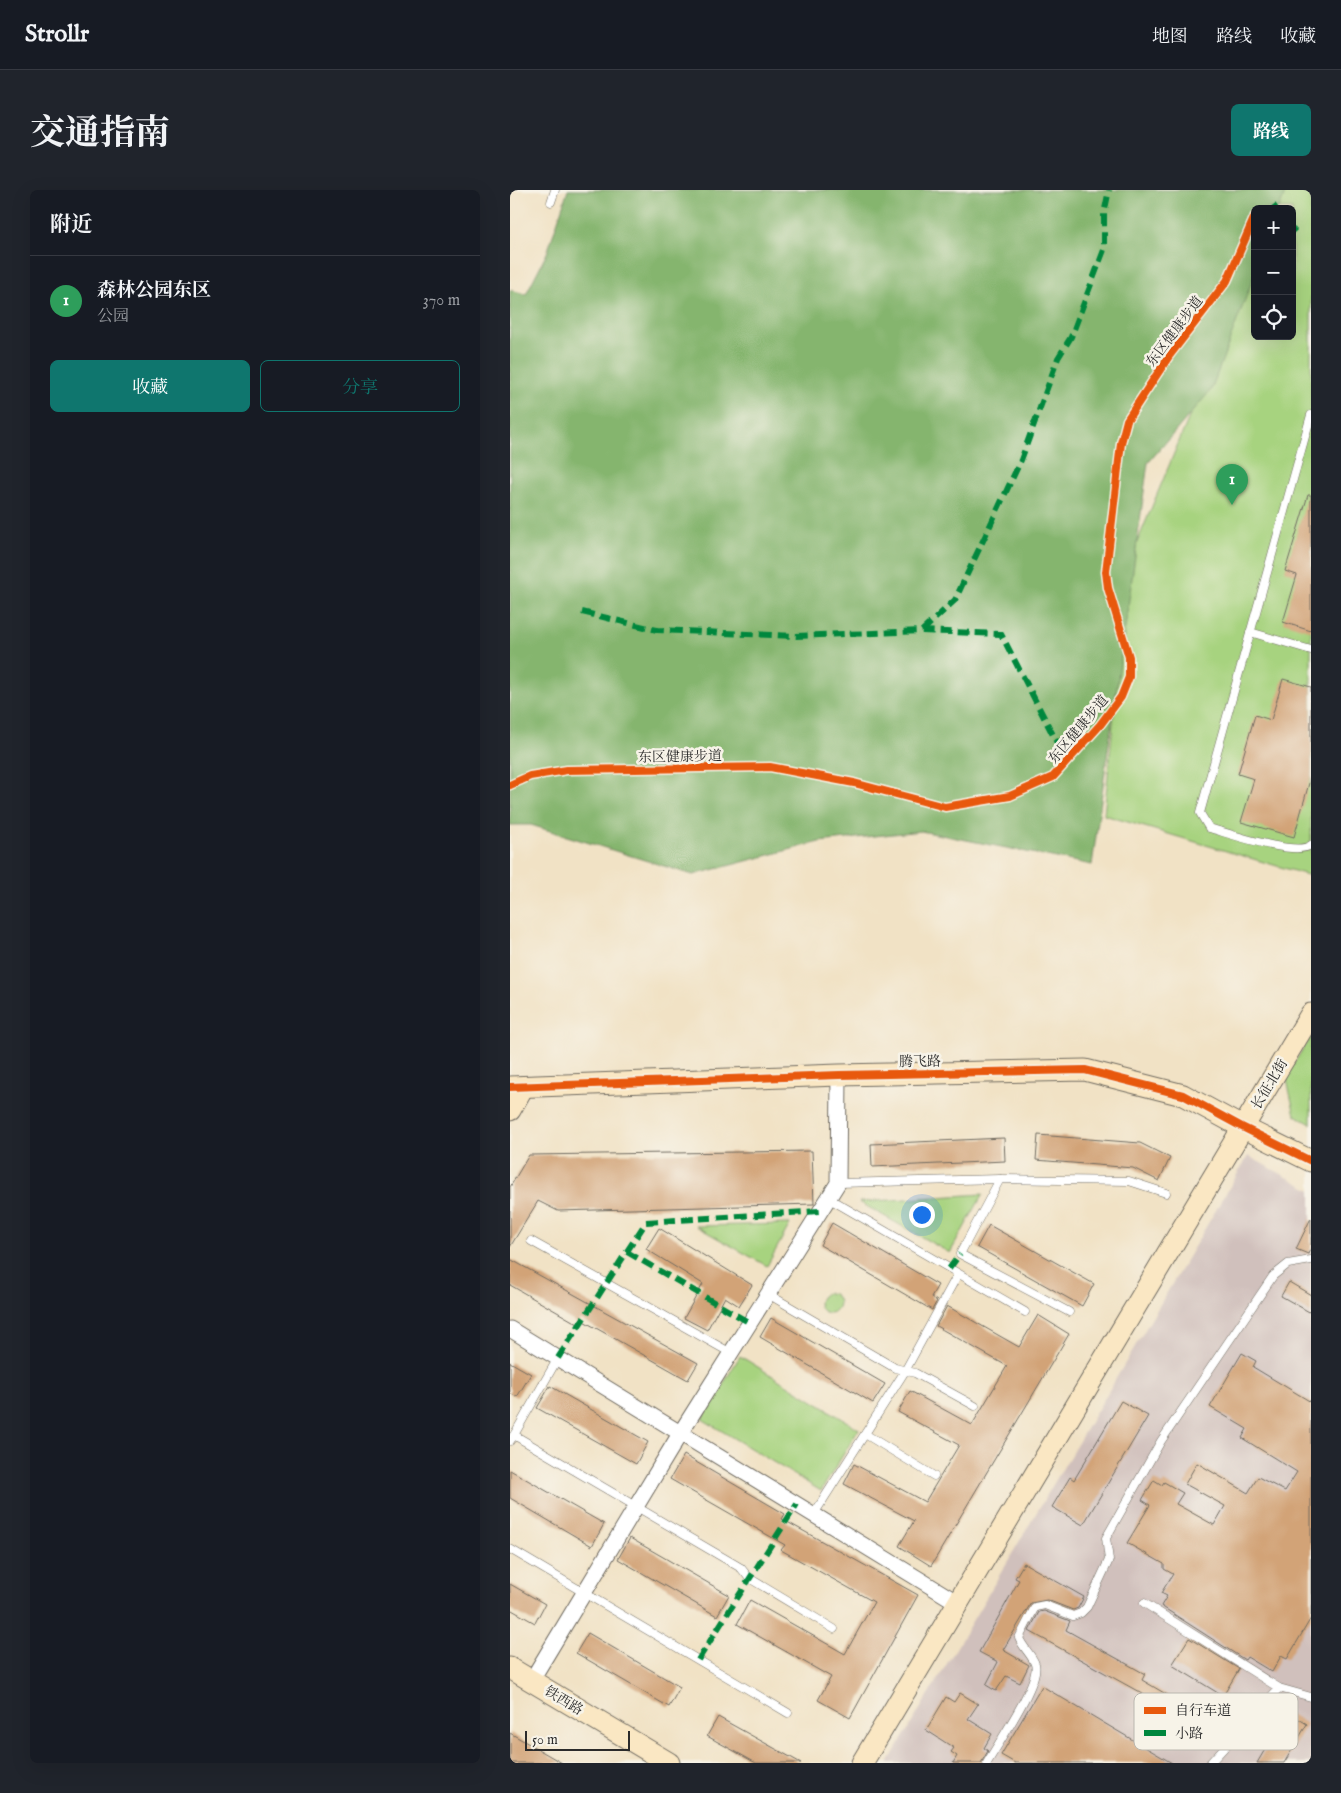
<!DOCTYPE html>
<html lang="zh">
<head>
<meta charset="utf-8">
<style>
  body { margin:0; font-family:"IM FELL English","Noto Serif SC",serif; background:#20242c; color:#f1f3f6 }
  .controls { position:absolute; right:15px; top:15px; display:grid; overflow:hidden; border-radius:8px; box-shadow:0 5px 20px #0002 }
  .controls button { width:45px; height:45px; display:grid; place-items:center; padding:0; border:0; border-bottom:1px solid #363941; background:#171b24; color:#f1f3f6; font:25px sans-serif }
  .scale { position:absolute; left:15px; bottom:12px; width:105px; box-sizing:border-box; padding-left:5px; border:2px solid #2b2b2b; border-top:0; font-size:14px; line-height:18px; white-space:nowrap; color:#2b2b2b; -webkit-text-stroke:4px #f7f3e8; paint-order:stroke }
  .you { position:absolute; left:411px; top:1024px; width:18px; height:18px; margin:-12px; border:4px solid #fff; border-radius:50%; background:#1a73e8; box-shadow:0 0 0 8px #1a73e833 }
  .badge { display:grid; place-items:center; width:32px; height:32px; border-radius:50%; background:#0f766e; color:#fff; font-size:16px; font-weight:700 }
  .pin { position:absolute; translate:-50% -41px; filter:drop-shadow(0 1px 2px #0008) }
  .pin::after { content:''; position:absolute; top:26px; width:18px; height:15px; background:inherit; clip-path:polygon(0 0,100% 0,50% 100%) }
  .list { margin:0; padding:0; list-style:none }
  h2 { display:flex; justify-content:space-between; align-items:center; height:65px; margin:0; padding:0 20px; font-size:21px }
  h2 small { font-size:16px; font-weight:400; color:#9ea1a6 }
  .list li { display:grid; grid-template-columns:32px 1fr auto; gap:15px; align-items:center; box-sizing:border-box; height:90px; padding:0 20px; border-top:1px solid #363941 }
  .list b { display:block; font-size:19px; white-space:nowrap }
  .list p { margin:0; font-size:16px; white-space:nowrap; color:#9ea1a6 }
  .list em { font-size:16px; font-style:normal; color:#9ea1a6 }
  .actions { display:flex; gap:10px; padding:15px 20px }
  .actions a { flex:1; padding:11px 0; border:1px solid #0f766e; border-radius:8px; text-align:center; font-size:18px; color:#0f766e }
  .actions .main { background:#0f766e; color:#fff }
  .icon { flex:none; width:28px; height:28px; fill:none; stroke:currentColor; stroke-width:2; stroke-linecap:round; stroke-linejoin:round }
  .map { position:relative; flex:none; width:801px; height:1573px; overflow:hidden; border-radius:8px }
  header { display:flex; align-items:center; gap:30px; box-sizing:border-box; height:70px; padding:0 25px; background:#171b24; border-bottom:1px solid #363941 }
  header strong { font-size:24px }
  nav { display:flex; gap:28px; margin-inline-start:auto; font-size:18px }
  .intro { display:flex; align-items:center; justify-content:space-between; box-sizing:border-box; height:120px; padding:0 30px }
  h1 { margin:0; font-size:35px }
  .button { padding:12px 22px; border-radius:8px; background:#0f766e; color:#fff; font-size:18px; font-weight:700 }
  main { display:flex; gap:30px; padding:0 30px }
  aside { flex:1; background:#171b24; border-radius:8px; box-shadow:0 5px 20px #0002 }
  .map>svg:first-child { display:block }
</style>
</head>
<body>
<header>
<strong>Strollr</strong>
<nav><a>地图</a><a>路线</a><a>收藏</a></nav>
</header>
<div class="intro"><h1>交通指南</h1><a class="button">路线</a></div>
<main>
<aside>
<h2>附近<small></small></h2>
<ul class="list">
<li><span class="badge" style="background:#2e9e5b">1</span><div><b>森林公园东区</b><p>公园</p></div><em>370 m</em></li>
</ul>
<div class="actions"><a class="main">收藏</a><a>分享</a></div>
</aside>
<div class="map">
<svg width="801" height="1573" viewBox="0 0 801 1573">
  <rect width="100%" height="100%" fill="#f7f3e8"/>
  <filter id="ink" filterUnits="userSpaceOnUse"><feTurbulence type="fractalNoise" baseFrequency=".02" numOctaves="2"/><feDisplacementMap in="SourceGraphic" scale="10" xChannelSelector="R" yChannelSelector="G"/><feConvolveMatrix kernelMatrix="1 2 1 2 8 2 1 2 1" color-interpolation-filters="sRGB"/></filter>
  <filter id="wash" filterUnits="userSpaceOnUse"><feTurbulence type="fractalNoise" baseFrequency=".0096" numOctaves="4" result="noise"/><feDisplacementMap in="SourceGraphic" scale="20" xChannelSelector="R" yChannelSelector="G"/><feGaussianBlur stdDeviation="1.12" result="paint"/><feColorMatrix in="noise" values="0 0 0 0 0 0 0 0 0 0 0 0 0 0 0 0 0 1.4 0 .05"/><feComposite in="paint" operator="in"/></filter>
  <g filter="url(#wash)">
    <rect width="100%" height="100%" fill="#f1e2c5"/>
    <polygon fill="#d0c0bc" points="738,966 801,1000 801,1573 378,1573"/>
    <g fill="#a7d37f" stroke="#697f55">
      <polygon points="772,0 801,0 801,686 594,625 619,372 745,68 745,146 782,146 782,19 765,19"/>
      <polygon points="801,846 801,934 785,925 776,886"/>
      <polygon points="473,1004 440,1063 349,1012"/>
      <polygon points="280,1034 257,1076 186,1036"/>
      <circle cx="319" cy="1113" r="10"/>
      <polygon points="230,1166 349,1239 311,1301 192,1229"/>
    </g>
    <polygon fill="#85b56e" stroke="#58704c" points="58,0 776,0 769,19 745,19 745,83 701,200 638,273 582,675 411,641 309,652 183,685 21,635 0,635 0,100 16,104 37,63"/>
    <g id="blocks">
      <g fill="#d2a377">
        <polygon points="798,305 801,305 801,441 773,432 787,385 775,381"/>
        <polygon points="773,489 801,497 801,586 784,647 731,632 744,589 728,584 745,525 761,530"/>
        <polygon points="528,945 630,953 660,968 649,991 623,978 526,970"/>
        <polygon points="494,948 495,971 362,977 361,954"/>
        <polygon points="302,961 304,1014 48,1021 28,1011 0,1057 0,997 19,965"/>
        <polygon points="801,1028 801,1058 798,1064 786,1059"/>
        <polygon points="322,1033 428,1095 421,1107 427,1111 422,1120 310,1055"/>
        <polygon points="479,1035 584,1094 572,1116 467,1057"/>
        <polygon points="149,1038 242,1095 229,1116 215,1107 197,1140 174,1128 193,1094 136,1059"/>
        <polygon points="0,1069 188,1173 178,1190 70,1129 68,1134 0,1095"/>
        <polygon points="779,1092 801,1105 801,1123 771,1106"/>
        <polygon points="437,1116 509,1157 528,1125 559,1144 421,1376 389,1356 404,1331 334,1294 344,1274 415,1312 449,1255 388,1222 400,1201 462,1235 497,1176 426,1136"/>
        <polygon points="261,1128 375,1194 363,1213 250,1147"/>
        <polygon points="732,1163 746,1171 743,1177 801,1212 801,1428 777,1469 771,1466 762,1482 737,1467 735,1470 651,1416 657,1406 651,1403 663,1384 654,1379 654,1374 617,1353 640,1315 632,1310 644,1290 652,1295 654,1292 673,1303 666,1314 704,1335 715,1316 675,1294 687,1273 738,1303 748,1287 775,1301 787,1282 732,1248 737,1239 700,1217"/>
        <polygon points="0,1172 21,1184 7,1207 0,1203"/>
        <polygon points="40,1196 138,1252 126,1274 27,1218"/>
        <polygon points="611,1211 638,1226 573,1335 542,1317 560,1287 564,1290"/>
        <polygon points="174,1265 275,1324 272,1329 408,1405 340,1528 308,1510 321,1487 227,1434 240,1410 335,1464 364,1412 271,1360 275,1355 160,1289"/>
        <polygon points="0,1280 94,1334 82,1356 0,1308"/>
        <polygon points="120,1348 219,1405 207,1426 108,1369"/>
        <polygon points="514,1373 574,1407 568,1418 563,1420 537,1410 521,1413 493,1460 519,1475 510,1493 496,1486 486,1501 476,1495 488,1472 469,1462 509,1390 505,1388"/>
        <polygon points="0,1394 35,1414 25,1433 0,1419"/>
        <polygon points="534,1421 560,1431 556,1440 635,1484 632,1490 666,1510 660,1519 519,1441 529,1422"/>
        <polygon points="78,1443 170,1497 159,1517 66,1463"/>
        <polygon points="679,1448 729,1479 713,1506 662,1475"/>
        <polygon points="532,1496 599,1536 662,1573 505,1573 491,1565"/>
        <polygon points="450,1503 468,1514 458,1529 482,1544 474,1558 478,1561 471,1573 443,1573 447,1566 441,1562 444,1558 416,1540 436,1507 444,1512"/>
        <polygon points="777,1522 797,1534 774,1573 747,1573"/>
        <polygon points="208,1527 291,1573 246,1573 197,1546"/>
        <polygon points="0,1543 52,1573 0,1573"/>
      </g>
    </g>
  </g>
  <g filter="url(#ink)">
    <use href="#blocks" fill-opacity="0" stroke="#706b61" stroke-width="1"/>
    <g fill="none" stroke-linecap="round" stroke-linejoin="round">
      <defs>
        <g id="lane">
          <polyline points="41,12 45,0"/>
          <path d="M801 225 690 623 699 638C718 643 786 667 801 655"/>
          <polyline points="740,442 801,460"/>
          <polyline points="490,989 450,1064 559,1122"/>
          <polyline points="328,993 490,989 619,991 656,1003"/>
          <polyline points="318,1008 515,1122"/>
          <polyline points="21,1051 221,1163"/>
          <polyline points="258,1104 385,1178 405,1183 465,1216"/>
          <polyline points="355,1244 424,1286"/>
          <polyline points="4,1245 48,1168"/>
          <polyline points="0,1251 4,1245 231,1378 239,1388 324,1439"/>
          <polyline points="304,1324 395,1181 448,1084"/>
          <polyline points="0,1359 278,1523"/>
          <polyline points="634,1413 769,1498 801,1507"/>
          <path d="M477 1573C487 1555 531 1491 525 1474 522 1465 513 1458 509 1448L525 1417 535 1415 563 1426 571 1423 577 1417 599 1370 596 1348 651 1251 763 1086 778 1074 801 1070"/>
          <polyline points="700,1573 769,1498"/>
        </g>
        <g id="street">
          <polyline points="0,1139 448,1413"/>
          <polyline points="21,1491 171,1242 328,993 329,885"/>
        </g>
        <g id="secondary">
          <polyline points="0,897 329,885 575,880 673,905 732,937 801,971"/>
          <polyline points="0,920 13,897"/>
          <polyline points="0,1478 159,1573"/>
          <polyline points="352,1573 801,824"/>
        </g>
      </defs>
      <use href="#lane" stroke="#706b61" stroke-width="9"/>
      <use href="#street" stroke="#706b61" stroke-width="17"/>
      <use href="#secondary" stroke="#706b61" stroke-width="23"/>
      <use href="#lane" stroke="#fff" stroke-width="8"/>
      <use href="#street" stroke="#fff" stroke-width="15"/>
      <use href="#secondary" stroke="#fae7c3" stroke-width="21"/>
      <g stroke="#00873e" stroke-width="6" stroke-dasharray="12 6" stroke-linecap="butt">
        <polyline points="763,15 766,19"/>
        <polyline points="782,39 785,42"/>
        <polyline points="72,422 147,440 286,446 412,441 491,444 557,572"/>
        <polyline points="412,441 445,410 511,270 548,168 561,147 594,60 594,24 599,0"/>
        <polyline points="117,1062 240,1133"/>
        <polyline points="439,1079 450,1064"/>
        <polyline points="48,1168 136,1032 311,1021"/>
        <polyline points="188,1470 287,1314"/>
      </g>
      <defs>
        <g id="cycleway">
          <polyline points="0,595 20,586 57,580 260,577 344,593 435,617 500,606 543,587 590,535 611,507 619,487 619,467 598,398 596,382 611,253 617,230 659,166 717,91 745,26"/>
          <polyline points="0,897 329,885 575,880 673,905 732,937 801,971"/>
        </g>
      </defs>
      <use href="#cycleway" stroke="#f7f3e8" stroke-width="11"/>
      <use href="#cycleway" stroke="#e8590c" stroke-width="8"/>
    </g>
  </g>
  <g text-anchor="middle" stroke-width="5" stroke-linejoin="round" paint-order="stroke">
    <g font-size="14" fill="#2b2b2b" stroke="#f7f3e8">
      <text transform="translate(664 141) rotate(-53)" y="5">东区健康步道</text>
      <text transform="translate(568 539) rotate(-50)" y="5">东区健康步道</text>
      <text transform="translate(170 566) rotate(-1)" y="5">东区健康步道</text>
      <text transform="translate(410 871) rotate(-1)" y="5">腾飞路</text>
      <text transform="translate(759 894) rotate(-59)" y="5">长征北街</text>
      <text transform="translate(54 1510) rotate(31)" y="5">铁西路</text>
    </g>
  </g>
  <rect x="624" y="1503" width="164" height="57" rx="8" fill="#f7f3e8" stroke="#bab7af" stroke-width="1"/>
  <rect x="634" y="1517" width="22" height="7" fill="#e8590c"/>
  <rect x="634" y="1540" width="22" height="6" fill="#00873e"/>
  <g font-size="14" fill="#2b2b2b">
    <text x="665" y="1525">自行车道</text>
    <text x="665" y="1548">小路</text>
  </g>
</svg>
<div class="controls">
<button>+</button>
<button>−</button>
<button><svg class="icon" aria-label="locate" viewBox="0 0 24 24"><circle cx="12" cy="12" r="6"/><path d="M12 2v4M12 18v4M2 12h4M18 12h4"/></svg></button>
</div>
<div class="scale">50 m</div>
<div class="you"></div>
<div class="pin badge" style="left:722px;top:315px;background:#2e9e5b">1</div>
</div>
</main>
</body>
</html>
